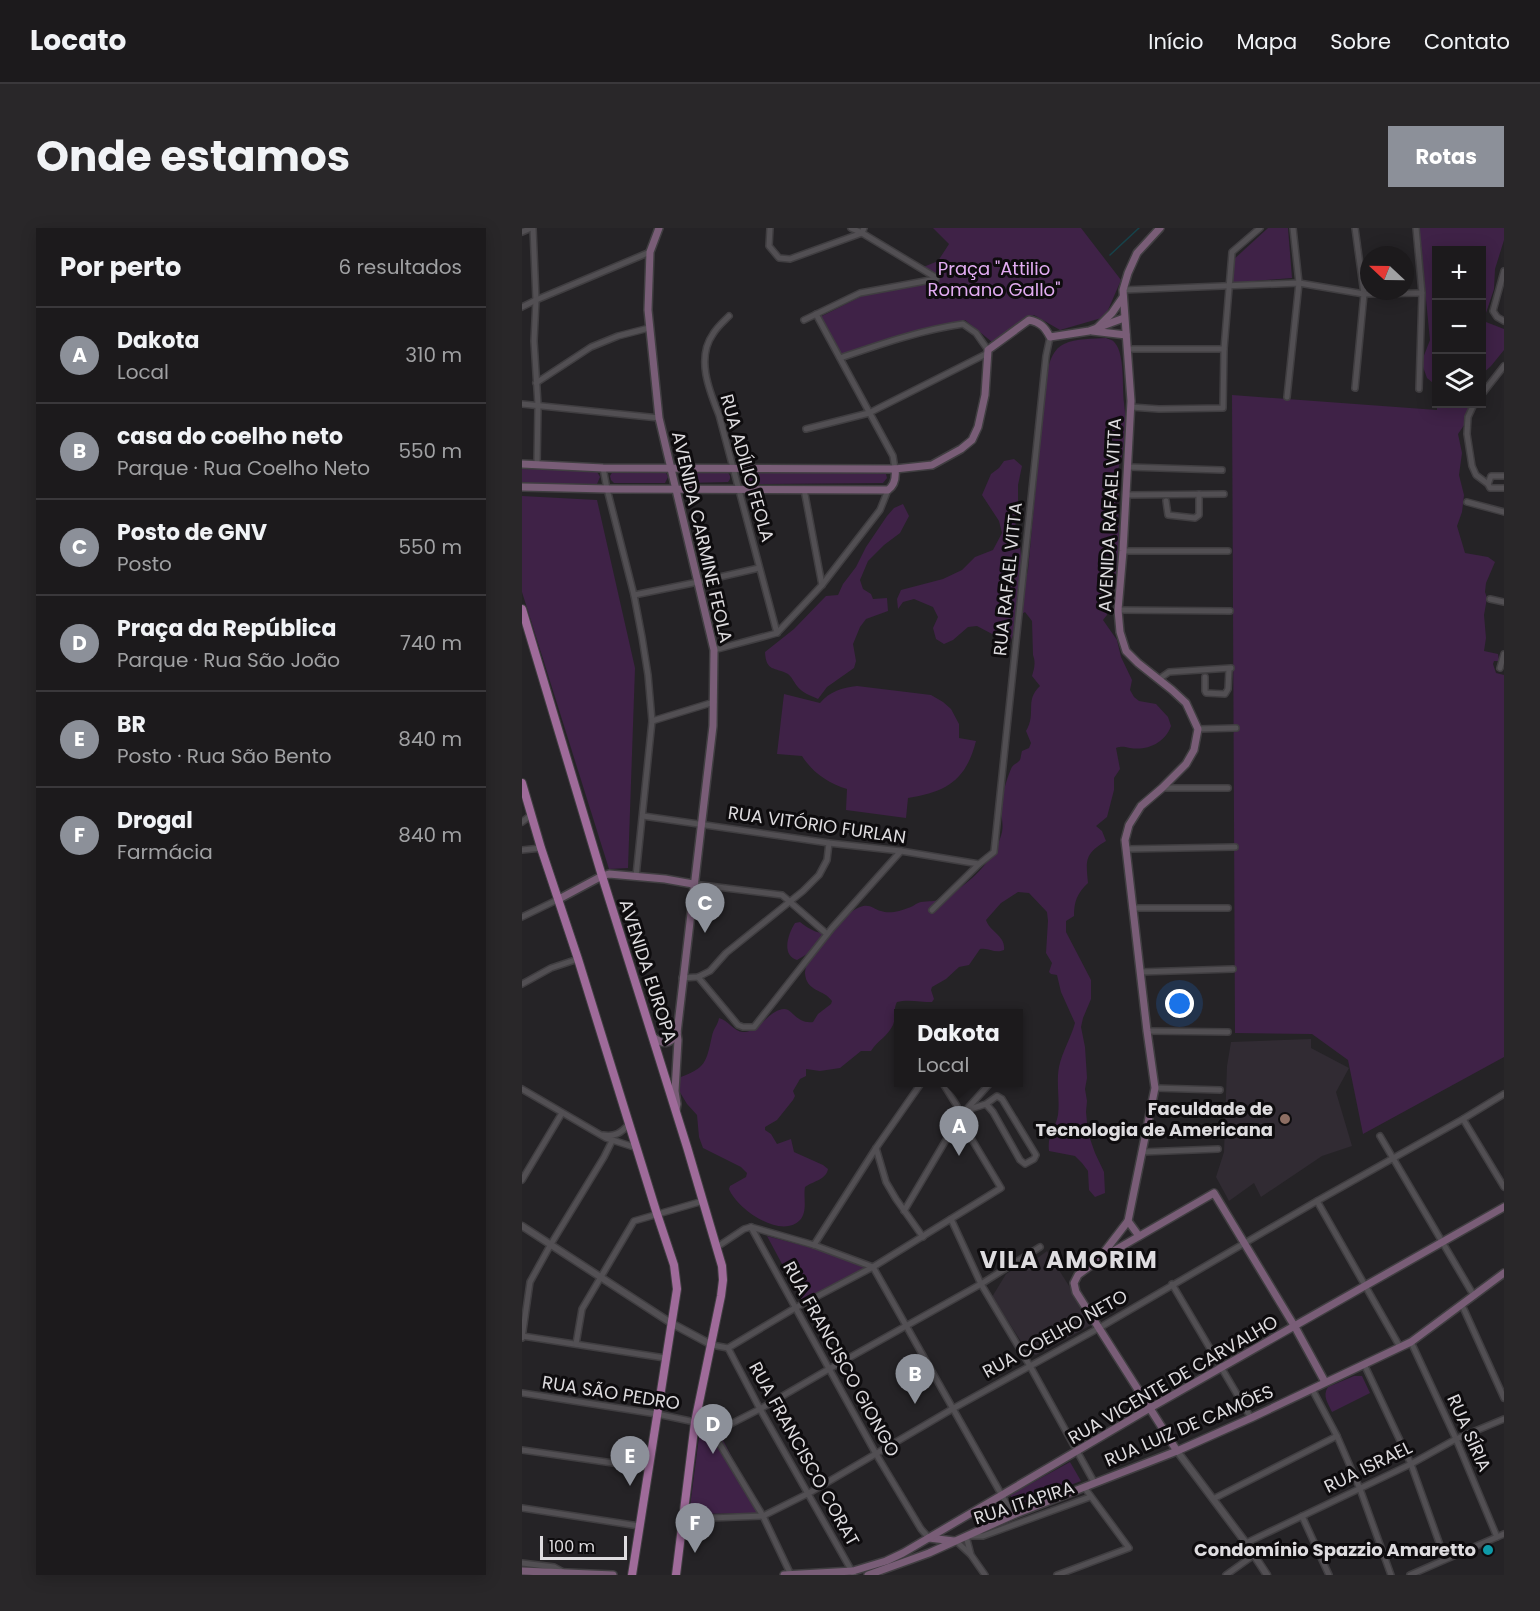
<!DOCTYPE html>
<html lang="pt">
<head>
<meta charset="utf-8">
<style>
  body { margin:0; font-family:Poppins,sans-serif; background:#292729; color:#f1f3f6 }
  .controls { position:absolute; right:18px; top:18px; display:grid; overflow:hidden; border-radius:0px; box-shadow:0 3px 15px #0003 }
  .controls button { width:54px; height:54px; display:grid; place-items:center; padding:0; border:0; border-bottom:2px solid #3a383b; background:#1c1a1c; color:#f1f3f6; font:30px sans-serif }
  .compass { position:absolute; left:838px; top:18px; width:54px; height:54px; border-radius:50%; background:#1c1a1c; box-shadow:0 3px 15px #0003; rotate:292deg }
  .scale { position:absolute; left:18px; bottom:15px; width:87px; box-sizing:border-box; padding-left:6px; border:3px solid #dedcdf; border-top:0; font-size:16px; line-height:21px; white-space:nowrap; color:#dedcdf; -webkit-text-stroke:4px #0e0c0e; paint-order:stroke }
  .you { position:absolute; left:658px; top:776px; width:21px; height:21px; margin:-15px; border:4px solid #fff; border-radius:50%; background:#1a73e8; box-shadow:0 0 0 9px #1a73e833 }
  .badge { display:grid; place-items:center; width:39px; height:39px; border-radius:50%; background:#8c9099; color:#fff; font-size:20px; font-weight:700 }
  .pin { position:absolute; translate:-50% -50px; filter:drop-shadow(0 2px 3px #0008) }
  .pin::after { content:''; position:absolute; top:32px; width:21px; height:18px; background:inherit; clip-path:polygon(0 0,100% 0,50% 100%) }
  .popup { position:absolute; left:372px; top:781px; width:129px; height:78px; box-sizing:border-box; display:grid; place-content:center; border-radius:0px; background:#1c1a1c; filter:drop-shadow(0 2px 4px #0005); font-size:20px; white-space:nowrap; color:#a0a1a3 }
  .popup b { font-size:22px; color:#f1f3f6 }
  .popup::after { content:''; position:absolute; left:50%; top:100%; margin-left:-12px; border:12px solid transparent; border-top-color:#1c1a1c }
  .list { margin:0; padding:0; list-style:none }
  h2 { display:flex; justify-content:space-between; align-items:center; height:78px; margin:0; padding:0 24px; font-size:26px }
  h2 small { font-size:20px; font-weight:400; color:#a0a1a3 }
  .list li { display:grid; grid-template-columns:39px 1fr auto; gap:18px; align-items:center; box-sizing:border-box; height:96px; padding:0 24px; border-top:2px solid #3a383b }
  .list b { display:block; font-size:22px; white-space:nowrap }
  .list p { margin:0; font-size:20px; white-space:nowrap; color:#a0a1a3 }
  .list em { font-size:20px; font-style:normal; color:#a0a1a3 }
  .icon { flex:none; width:33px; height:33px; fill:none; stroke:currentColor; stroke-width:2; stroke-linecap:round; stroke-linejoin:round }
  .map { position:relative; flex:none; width:982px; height:1347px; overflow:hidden; border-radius:0px }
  header { display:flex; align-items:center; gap:36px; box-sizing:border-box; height:84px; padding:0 30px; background:#1c1a1c; border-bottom:2px solid #3a383b }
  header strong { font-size:28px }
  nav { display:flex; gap:33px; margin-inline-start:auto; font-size:21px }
  .intro { display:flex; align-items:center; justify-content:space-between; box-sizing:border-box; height:144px; padding:0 36px }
  h1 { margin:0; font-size:42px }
  .button { padding:15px 27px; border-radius:0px; background:#8c9099; color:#fff; font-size:21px; font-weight:700 }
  main { display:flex; gap:36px; padding:0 36px }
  aside { flex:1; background:#1c1a1c; border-radius:0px; box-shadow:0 3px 15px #0003 }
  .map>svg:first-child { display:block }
</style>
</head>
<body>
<header>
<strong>Locato</strong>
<nav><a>Início</a><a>Mapa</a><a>Sobre</a><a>Contato</a></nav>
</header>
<div class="intro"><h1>Onde estamos</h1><a class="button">Rotas</a></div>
<main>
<aside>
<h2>Por perto<small>6 resultados</small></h2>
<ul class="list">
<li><span class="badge">A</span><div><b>Dakota</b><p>Local</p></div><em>310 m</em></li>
<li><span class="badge">B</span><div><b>casa do coelho neto</b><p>Parque · Rua Coelho Neto</p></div><em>550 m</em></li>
<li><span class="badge">C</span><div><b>Posto de GNV</b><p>Posto</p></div><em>550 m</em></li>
<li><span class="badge">D</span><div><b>Praça da República</b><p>Parque · Rua São João</p></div><em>740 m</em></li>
<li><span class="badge">E</span><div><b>BR</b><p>Posto · Rua São Bento</p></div><em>840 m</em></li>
<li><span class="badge">F</span><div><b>Drogal</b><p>Farmácia</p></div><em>840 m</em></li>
</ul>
</aside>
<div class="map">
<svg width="982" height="1347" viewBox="0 0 982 1347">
  <rect width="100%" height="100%" fill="#252326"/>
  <g fill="#312b33">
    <polygon points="789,811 789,820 827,840 814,864 830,918 800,928 739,969 732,955 707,973 694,949 702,924 705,838 709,814"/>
    <polygon points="525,1023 571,1096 514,1127 506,1124 470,1069 484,1046 505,1033 510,1034"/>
  </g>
  <g fill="#3f2247">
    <polygon points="411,0 559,0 599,52 583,89 538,102 512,87 470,114 443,92 386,108 318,130 298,89 340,68 417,52 399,40 416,33 427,16"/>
    <polygon points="746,0 766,0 770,50 708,55 710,33"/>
    <polygon points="897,0 982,0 982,12 973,41 972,61 962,91 964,94 982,101 982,122 969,138 960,146 960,22 915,22 914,174 911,155 905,150 900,136 901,130 908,112"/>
    <path d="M584 110C588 112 590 111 593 115 603 127 600 159 602 175 603 186 605 197 603 208 602 222 599 237 592 249L597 264 596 277 597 311 596 337 588 373 584 380 585 387 581 392 595 412 599 429 610 452 608 462 612 469 617 473 634 476 646 489 649 498C643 515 625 523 608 520 602 519 600 518 594 520L598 541 592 550V562L585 589 574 598 580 603 584 613C562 626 564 633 566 655 555 665 552 674 552 688L544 693V704L569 752V771L561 790 559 799 563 819 565 850 563 861 565 873 564 884 566 905 573 925 582 944 583 965 573 969 567 962 566 943 560 935 553 928 527 923C525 906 533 902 536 887 538 871 534 855 537 839 540 824 549 810 553 795L539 764 535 747 529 746 527 744 530 735 524 725 526 693 525 684 507 665 496 664 479 675 464 692C468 704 484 708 482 722 472 726 467 719 458 721L447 737 437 739 424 751 410 759 409 762 412 771 410 774C398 774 386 771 375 774 371 781 374 790 371 797 366 808 355 813 349 823H339L318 840 298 843 284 841V848L278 851 271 863 273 868 271 872 255 892 243 899V902L249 906 255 916 269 911 272 924 301 937 306 941C304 952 291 953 283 959 281 969 286 983 278 992 259 1012 215 981 207 961L208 958 224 949 225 945 219 939 181 920 177 909 175 887 165 876 153 856 156 850C184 840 184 835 190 808 191 801 196 797 197 790 206 792 212 804 221 804 237 805 246 782 262 781 271 781 274 796 291 794L296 786 309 776 310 773C302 761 284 764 283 745 283 739 287 732 287 725L275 732C259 727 266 706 273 695L278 694C312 721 312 690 338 679 348 675 351 681 359 683 367 686 379 683 386 680 391 679 394 675 399 674 406 673 414 674 421 670 446 658 474 631 480 604 482 595 478 585 479 576 480 567 485 550 489 541 491 536 495 536 498 532 499 529 499 526 500 523L507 520 509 515 504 503C515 485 502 473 518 458L510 448C512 441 514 435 511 427L510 393 503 384 494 390 491 407 487 417 478 415 472 407 455 398 446 399 431 412 422 416 414 411 411 400 416 389 411 379 392 371 381 374 376 381 375 371 379 362 421 351 440 342 453 329 471 322 480 305 477 293 460 267 469 246 477 240 482 233 492 231 500 238 496 257V285L492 303 493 308 498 317 502 359 506 342 521 181C524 162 522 125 542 116 554 110 571 111 584 110Z"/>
    <polygon points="710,167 915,182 915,176 954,176 951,184 936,206 940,225 937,247 942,267 940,284 935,298 943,325 966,329 973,334 964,355 963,364 965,370 962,387 964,410 962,423 976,426 977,432 976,433 972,433 971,436 974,445 982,447 982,829 841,906 826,832 790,806 713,805"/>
    <polygon points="0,241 74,242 78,249 75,256 0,255"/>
    <polygon points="91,243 140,243 144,245 146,249 143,255 92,255 89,252 88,248"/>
    <path d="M162 243 205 244C209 247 209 251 206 254L164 255 160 249Z"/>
    <path d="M224 243 361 244 364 246 365 250 361 255 226 256C221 255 219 251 221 246Z"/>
    <polygon points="0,268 75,272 113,440 106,640 87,641 0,364"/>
    <path d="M381 276 387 288 378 305 362 317 346 333 338 352 341 361 349 366 351 371 365 370 366 383 344 391 338 399 331 416 334 433 332 440 305 459 296 471C287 467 281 465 275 458 272 454 269 448 266 446 253 439 244 444 243 424L272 401 304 368 316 367 321 356 334 339 344 319 365 288 372 280Z"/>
    <path d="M335 458 409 467 421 474 429 481 437 496V510L454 513C444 552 425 564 386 570L384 590 324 582 325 561C306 555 291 545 280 528L255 526 262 466 298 475C308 463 320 460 335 458Z"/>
    <polygon points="245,1008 321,1028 346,1040 281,1075"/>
    <path d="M832 1148H840L848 1165 810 1184C806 1175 800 1168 806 1159Z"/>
    <polygon points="179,1194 197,1204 238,1285 167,1286"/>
    <polygon points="548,1234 559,1253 494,1278 488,1267"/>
  </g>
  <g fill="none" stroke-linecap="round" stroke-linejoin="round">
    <polyline stroke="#16424a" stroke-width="1.5" points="588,27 617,0"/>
    <defs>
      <g id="minor">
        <polyline points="11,0 14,72 12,113 16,177 15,237"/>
        <polyline points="248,0 247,18 257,30 268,31 340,5 342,0"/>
        <polyline points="329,0 340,5 413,49 414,51"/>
        <polyline points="833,0 842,66 833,160"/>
        <polyline points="894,0 900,65 897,161"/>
        <polyline points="0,4 9,0"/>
        <polyline points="982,43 971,83 975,89 982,93"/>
        <polyline points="601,62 777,55 842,66 900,65"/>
        <polyline points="0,79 14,72 128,24"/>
        <polyline points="294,86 371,228 373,241"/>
        <path d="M207 88C201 94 195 99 191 106 174 130 187 162 197 187L255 405"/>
        <polyline points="282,92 338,65 414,51"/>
        <polyline points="606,121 702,121"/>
        <path d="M318 130C359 116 399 102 441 96L454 105 466 122"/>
        <polyline points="14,155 69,119 96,108 127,100"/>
        <polyline points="960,166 982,138"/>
        <polyline points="765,169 777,55 771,0"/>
        <polyline points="0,176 137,190"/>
        <polyline points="952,176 946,189 945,206 950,238 954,247 966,256"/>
        <polyline points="609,179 637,181 701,180 702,121 710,24 738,0"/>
        <polyline points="284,201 347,185 466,125"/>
        <polyline points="606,239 700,242"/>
        <polyline points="81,240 85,261 112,367 120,409 126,447 130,493 114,648"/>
        <polyline points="982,248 969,248 966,256 968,260 982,260"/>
        <polyline points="282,261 300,357"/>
        <polyline points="604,267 702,266"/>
        <polyline points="644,273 646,287 673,290 677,287 677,266"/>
        <polyline points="945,274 982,284"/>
        <polyline points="601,323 706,323"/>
        <polyline points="112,367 176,354 237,340"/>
        <polyline points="968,371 982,374"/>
        <polyline points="596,382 708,383"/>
        <polyline points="192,422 255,405 300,357 358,282 366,262"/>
        <polyline points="978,440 982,426"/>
        <polyline points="683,449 683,463 684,465 703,466 706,461 707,441"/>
        <polyline points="637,451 647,444 709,440"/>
        <polyline points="130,493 192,474"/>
        <polyline points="676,501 714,500"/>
        <polyline points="640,560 706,560"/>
        <polyline points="121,588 307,615 379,623 457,636 472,624 524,128 528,109"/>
        <polyline points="0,594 9,587"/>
        <polyline points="604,621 713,619"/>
        <polyline points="0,622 19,620"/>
        <polyline points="171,656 260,667 305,706"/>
        <polyline points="610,680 706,680"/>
        <polyline points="410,682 457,636"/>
        <polyline points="0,689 37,671"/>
        <polyline points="618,744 711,741"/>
        <polyline points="176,749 216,797 221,799 232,799 310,700 379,623"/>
        <polyline points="160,750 176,749 188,743 204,725 281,663 297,647 305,632 307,615"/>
        <polyline points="0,756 29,740 56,731"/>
        <polyline points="625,803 706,804"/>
        <polyline points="633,860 698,862"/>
        <polyline points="0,861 84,910 115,920"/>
        <polyline points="445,882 464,876 475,868 480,871 514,927 512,931 503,936 498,932 471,884 464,876"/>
        <polyline points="941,891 982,959"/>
        <path d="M81 907C93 909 99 905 107 896"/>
        <polyline points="858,908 952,1068"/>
        <polyline points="354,920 364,954 374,971 401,1009"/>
        <polyline points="620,924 696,921"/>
        <polyline points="0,952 40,885"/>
        <polyline points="795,973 878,1119"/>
        <polyline points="382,983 437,890 469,854"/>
        <polyline points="429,991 459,1056 508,1138 572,1254"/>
        <polyline points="229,999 292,1017 351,1039 491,1287"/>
        <polyline points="229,999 354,1226 399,1301 407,1310"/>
        <polyline points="292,1017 354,920 400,854"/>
        <polyline points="195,1019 222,1001 229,999"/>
        <polyline points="650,1056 729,1190"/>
        <polyline points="940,1077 982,1170"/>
        <polyline points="0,1108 143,1130"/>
        <polyline points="0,1110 8,1054 29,1016 82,929 90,913"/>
        <polyline points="889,1114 934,1211 975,1309"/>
        <polyline points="54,1116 60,1081 112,993 181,973"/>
        <polyline points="190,1117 206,1120 273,1080 351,1039 479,960 437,890 435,878 420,854"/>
        <polyline points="206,1120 238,1181 332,1347"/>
        <polyline points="842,1136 889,1236 923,1331"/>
        <polyline points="790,1161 815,1208 838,1261 869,1347"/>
        <polyline points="0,1165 135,1186 173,1194 191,1205 241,1288 269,1347"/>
        <polyline points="191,1205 238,1181 307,1141 459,1056 518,1019"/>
        <polyline points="0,1222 126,1240"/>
        <polyline points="691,1271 815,1208"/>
        <polyline points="0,1280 117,1298"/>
        <polyline points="780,1288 807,1347"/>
        <polyline points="161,1291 241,1288 287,1265 432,1180 577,1100 795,973 941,891 982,866"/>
        <polyline points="434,1313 448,1326"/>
        <polyline points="724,1315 889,1236 934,1211 982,1191"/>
        <polyline points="0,1335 32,1339 41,1344"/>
        <polyline points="463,1347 449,1327 444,1308 461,1308 568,1269"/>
        <polyline points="535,1347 607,1320 562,1259"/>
        <polyline points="704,1347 732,1327"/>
        <polyline points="888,1347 982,1306"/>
      </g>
      <g id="tertiary">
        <polyline points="0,998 149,1095 190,1117"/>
        <polyline points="655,1223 724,1315 745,1347"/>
      </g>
      <g id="secondary">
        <polyline points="137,0 128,24 126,82 137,190 192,422 191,498 155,805 156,812 153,863 155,876 154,882"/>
        <polyline points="576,99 590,85 601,69"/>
        <polyline points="570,103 604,107"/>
        <path d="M0 236 81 240 373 241 410 237 439 221 450 212 456 199 463 167 466 122 507 92C518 94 523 99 528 109L567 103 602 90"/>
        <path d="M0 259 85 261 366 262C373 257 374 249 373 241"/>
        <polyline points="37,671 80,648 87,646 143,651 171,656"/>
        <path d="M131 809C141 817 148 817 155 805"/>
        <polyline points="606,993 617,1008"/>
        <polyline points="576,1032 606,993 633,860 625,803 603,612 607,597 619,578 640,560 664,536 672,522 676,501 664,475 650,462 616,435 604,423 598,404 596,382 601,323 609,173 601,62 606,45 615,25 638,0"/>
        <polyline points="655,1223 554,1064 552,1055 556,1047 576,1032 692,965 773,1099 803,1154"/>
        <polyline points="407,1310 432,1313"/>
        <polyline points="0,1343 91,1347"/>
        <polyline points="262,1347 331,1343 364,1333 381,1325 628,1180 982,979"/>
        <polyline points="346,1347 407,1325 491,1287 655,1223 729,1190 889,1114 982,1045"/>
      </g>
      <g id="primary">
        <polyline points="0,381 80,648 165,919 200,1038 201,1052 199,1068 173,1194 154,1347"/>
        <polyline points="0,555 19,620 56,731 135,986 152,1037 155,1061 110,1347"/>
      </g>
    </defs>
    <use href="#minor" stroke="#403e41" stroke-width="8"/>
    <use href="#tertiary" stroke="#403e41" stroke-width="9"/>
    <use href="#secondary" stroke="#403e41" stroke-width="10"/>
    <use href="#primary" stroke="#403e41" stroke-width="10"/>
    <use href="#minor" stroke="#524f53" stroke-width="5"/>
    <use href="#tertiary" stroke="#524f53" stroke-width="6"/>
    <use href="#secondary" stroke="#795d77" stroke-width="7"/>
    <use href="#primary" stroke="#9f6b9a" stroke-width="8"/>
  </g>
  <circle fill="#8d6e63" stroke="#0e0c0e" stroke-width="2" cx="763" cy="891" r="6"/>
  <circle fill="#0f9aa8" stroke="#0e0c0e" stroke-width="2" cx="966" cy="1322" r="6"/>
  <g text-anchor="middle" stroke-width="6" stroke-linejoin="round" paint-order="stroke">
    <g font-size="18" fill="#e2acf2" stroke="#0e0c0e">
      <text x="472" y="47">Praça "Attilio<tspan x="472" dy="21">Romano Gallo"</tspan></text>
    </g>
    <g font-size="18" fill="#dedcdf" stroke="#0e0c0e">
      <text transform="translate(225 240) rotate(74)" y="6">RUA ADÍLIO FEOLA</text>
      <text transform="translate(588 287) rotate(-87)" y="6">AVENIDA RAFAEL VITTA</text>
      <text transform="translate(180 309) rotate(77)" y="6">AVENIDA CARMINE FEOLA</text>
      <text transform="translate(486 351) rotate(-84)" y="6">RUA RAFAEL VITTA</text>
      <text transform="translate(295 597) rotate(8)" y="6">RUA VITÓRIO FURLAN</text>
      <text transform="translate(126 743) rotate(72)" y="6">AVENIDA EUROPA</text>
      <text transform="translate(533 1106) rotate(-29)" y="6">RUA COELHO NETO</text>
      <text transform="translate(319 1131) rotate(61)" y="6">RUA FRANCISCO GIONGO</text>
      <text transform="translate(651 1152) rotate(-30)" y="6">RUA VICENTE DE CARVALHO</text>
      <text transform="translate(89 1165) rotate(9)" y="6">RUA SÃO PEDRO</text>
      <text transform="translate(667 1198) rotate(-23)" y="6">RUA LUIZ DE CAMÕES</text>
      <text transform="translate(947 1205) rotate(66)" y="6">RUA SÍRIA</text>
      <text transform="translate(282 1226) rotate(61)" y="6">RUA FRANCISCO CORAT</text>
      <text transform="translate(846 1239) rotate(-26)" y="6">RUA ISRAEL</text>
      <text transform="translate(502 1275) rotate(-18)" y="6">RUA ITAPIRA</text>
    </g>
    <g font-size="18" font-weight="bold" fill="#dedcdf" stroke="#0e0c0e" text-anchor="end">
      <text x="751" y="887">Faculdade de<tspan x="751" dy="21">Tecnologia de Americana</tspan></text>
      <text x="954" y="1328">Condomínio Spazzio Amaretto</text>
    </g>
    <g font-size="24" font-weight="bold" letter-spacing="1.5" fill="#dedcdf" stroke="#0e0c0e">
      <text x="547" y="1040">VILA AMORIM</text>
    </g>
  </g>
</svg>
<div class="controls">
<button>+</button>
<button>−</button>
<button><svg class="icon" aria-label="layers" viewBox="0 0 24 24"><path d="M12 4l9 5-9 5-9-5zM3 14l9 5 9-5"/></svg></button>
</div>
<svg class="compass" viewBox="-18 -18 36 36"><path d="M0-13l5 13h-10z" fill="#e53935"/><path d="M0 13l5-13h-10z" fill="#a0a1a3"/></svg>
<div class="scale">100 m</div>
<div class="you"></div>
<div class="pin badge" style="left:437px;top:928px">A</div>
<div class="popup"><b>Dakota</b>Local</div>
<div class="pin badge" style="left:393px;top:1176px">B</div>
<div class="pin badge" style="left:183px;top:705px">C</div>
<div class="pin badge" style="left:191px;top:1226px">D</div>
<div class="pin badge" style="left:108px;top:1258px">E</div>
<div class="pin badge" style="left:173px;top:1325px">F</div>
</div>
</main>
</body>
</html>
